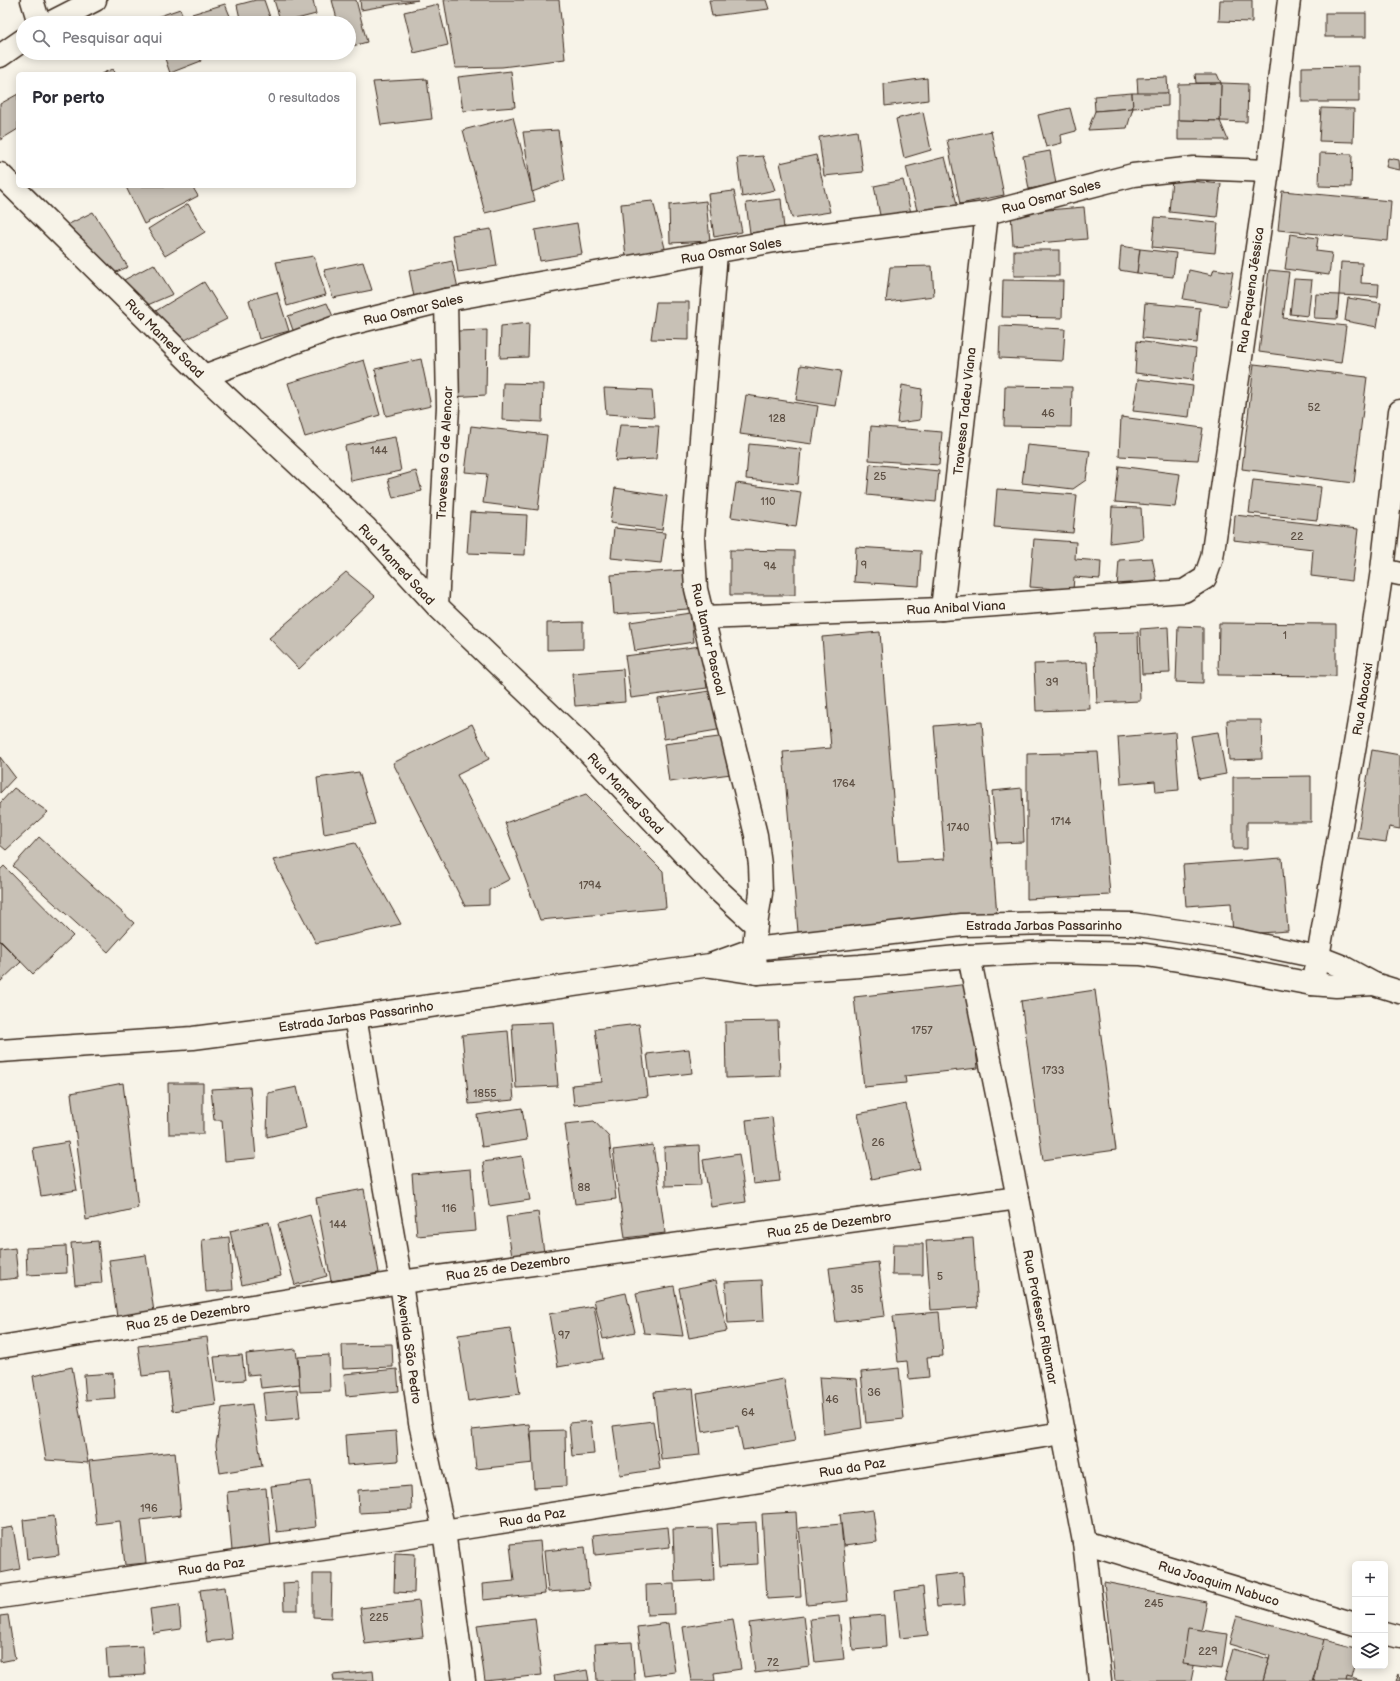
<!DOCTYPE html>
<html lang="pt">
<head>
<meta charset="utf-8">
<style>
  body { margin:0; font-family:"Balsamiq Sans",sans-serif; background:#f7f7f7; color:#2b2b33 }
  .controls { position:absolute; right:12px; bottom:12px; display:grid; overflow:hidden; border-radius:6px; box-shadow:0 2px 10px #0003 }
  .controls button { width:36px; height:36px; display:grid; place-items:center; padding:0; border:0; border-bottom:1px solid #e1e1e2; background:#fff; color:#2b2b33; font:20px sans-serif }
  .list { margin:0; padding:0; list-style:none }
  h2 { display:flex; justify-content:space-between; align-items:center; height:52px; margin:0; padding:0 16px; font-size:17px }
  h2 small { font-size:13px; font-weight:400; color:#7c7c81 }
  .icon { flex:none; width:22px; height:22px; fill:none; stroke:currentColor; stroke-width:2; stroke-linecap:round; stroke-linejoin:round }
  .map { position:relative; flex:none; width:1400px; height:1681px; overflow:hidden }
  .search { position:absolute; background:#fff; box-shadow:0 2px 10px #0003; left:16px; top:16px; width:340px; height:44px; display:flex; align-items:center; gap:10px; box-sizing:border-box; padding:0 14px; border-radius:22px; color:#7c7c81; font-size:15px }
  .panel { position:absolute; background:#fff; box-shadow:0 2px 10px #0003; left:16px; top:72px; width:340px; height:116px; border-radius:6px }
  .map>svg:first-child { display:block }
</style>
</head>
<body>
<div class="map">
<svg width="1400" height="1681" viewBox="0 0 1400 1681">
  <rect width="100%" height="100%" fill="#f7f3e8"/>
  <filter id="ink" filterUnits="userSpaceOnUse"><feTurbulence type="fractalNoise" baseFrequency=".025" numOctaves="2"/><feDisplacementMap in="SourceGraphic" scale="8" xChannelSelector="R" yChannelSelector="G"/><feConvolveMatrix kernelMatrix="1 2 1 2 8 2 1 2 1" color-interpolation-filters="sRGB"/></filter>
  <g filter="url(#ink)">
    <g fill="#c8c1b6" stroke="#3b2a1e">
      <polygon points="256,0 264,0 272,23 241,23 237,5"/>
      <polygon points="274,0 313,0 316,14 281,23"/>
      <polygon points="332,0 356,0 367,42 349,47 349,23 338,23"/>
      <polygon points="360,0 418,0 361,10"/>
      <polygon points="444,0 559,0 565,59 502,67 455,68"/>
      <polygon points="709,0 766,0 769,9 712,16"/>
      <polygon points="1220,0 1252,0 1252,22 1219,21"/>
      <polygon points="225,4 233,23 195,23 192,14"/>
      <polygon points="438,4 448,45 414,53 404,12"/>
      <polygon points="180,9 186,23 152,23 151,19"/>
      <rect x="1325" y="13" width="41" height="24"/>
      <polygon points="163,53 198,53 201,61 170,73"/>
      <polygon points="1359,66 1359,102 1302,102 1302,67"/>
      <polygon points="112,69 115,74 101,74"/>
      <polygon points="511,71 515,107 463,111 458,77"/>
      <polygon points="1195,74 1217,74 1221,83 1196,83"/>
      <polygon points="1167,77 1168,93 1138,95 1137,78"/>
      <polygon points="927,78 928,100 885,106 884,84"/>
      <polygon points="427,79 432,119 381,125 373,82"/>
      <polygon points="1221,83 1248,84 1247,122 1220,121"/>
      <polygon points="1221,83 1220,121 1178,120 1178,84"/>
      <polygon points="1132,93 1133,108 1095,111 1094,96"/>
      <polygon points="1132,93 1168,93 1168,106 1133,108"/>
      <polygon points="18,94 18,129 0,140 0,104"/>
      <polygon points="1070,108 1076,131 1061,135 1062,143 1046,147 1038,115"/>
      <polygon points="1133,108 1127,128 1088,130 1095,111"/>
      <polygon points="1321,108 1354,109 1353,142 1319,141"/>
      <polygon points="923,112 931,150 904,158 896,119"/>
      <polygon points="513,117 535,201 485,213 463,130"/>
      <polygon points="1178,120 1220,121 1228,140 1178,140"/>
      <polygon points="558,130 565,180 532,192 523,132"/>
      <polygon points="857,131 863,172 824,176 819,137"/>
      <polygon points="991,131 1004,195 960,204 947,140"/>
      <polygon points="1050,151 1056,184 1029,189 1023,156"/>
      <polygon points="1320,153 1352,154 1351,187 1319,186"/>
      <polygon points="816,155 830,212 792,218 780,163"/>
      <polygon points="763,156 775,190 742,197 737,158"/>
      <polygon points="945,157 958,208 919,218 906,167"/>
      <polygon points="1388,158 1399,160 1400,170 1386,167"/>
      <polygon points="1172,179 1221,184 1217,217 1169,212"/>
      <polygon points="903,180 911,213 881,220 874,186"/>
      <polygon points="129,186 192,186 198,196 144,224 126,187"/>
      <polygon points="734,191 742,232 714,237 708,194"/>
      <polygon points="1282,191 1391,201 1388,241 1278,230"/>
      <polygon points="781,199 784,229 750,233 746,203"/>
      <polygon points="653,201 666,252 626,258 621,204"/>
      <polygon points="706,201 710,241 670,243 669,205"/>
      <polygon points="188,204 205,232 165,256 148,229"/>
      <polygon points="1084,207 1087,239 1013,245 1011,213"/>
      <polygon points="93,212 128,267 109,275 65,226"/>
      <polygon points="1155,217 1218,223 1215,253 1152,247"/>
      <polygon points="577,223 582,254 540,261 535,230"/>
      <polygon points="491,229 497,266 458,272 452,235"/>
      <polygon points="1290,234 1318,238 1316,251 1332,253 1329,275 1285,269"/>
      <polygon points="1121,246 1140,249 1137,273 1119,270"/>
      <polygon points="1140,249 1176,253 1173,277 1137,273"/>
      <rect x="1014" y="250" width="45" height="26"/>
      <polygon points="314,256 326,295 287,306 276,262"/>
      <polygon points="452,261 459,293 415,302 409,271"/>
      <polygon points="363,262 372,290 333,298 324,270"/>
      <polygon points="1341,262 1362,263 1361,283 1379,284 1378,297 1339,295"/>
      <polygon points="154,264 173,294 143,307 124,280"/>
      <polygon points="932,266 934,296 886,302 890,267"/>
      <polygon points="1214,269 1233,272 1227,306 1183,299 1189,270 1212,275"/>
      <polygon points="1269,270 1289,272 1283,318 1346,326 1341,363 1259,352"/>
      <polygon points="1294,279 1312,280 1308,316 1290,314"/>
      <polygon points="1003,280 1063,281 1062,318 1002,317"/>
      <polygon points="204,282 227,319 179,343 154,312"/>
      <polygon points="277,292 289,331 259,339 249,300"/>
      <polygon points="1316,294 1339,295 1337,319 1314,318"/>
      <polygon points="1348,298 1381,303 1377,327 1345,321"/>
      <polygon points="656,302 689,302 689,340 651,339"/>
      <polygon points="327,303 336,323 295,336 288,316"/>
      <polygon points="1145,303 1200,308 1197,343 1142,338"/>
      <polygon points="529,323 528,357 500,358 501,326"/>
      <polygon points="1000,326 1065,329 1063,361 999,358"/>
      <polygon points="487,330 486,395 451,397 458,331"/>
      <polygon points="1137,341 1196,349 1193,380 1135,373"/>
      <polygon points="421,359 431,406 386,416 375,369"/>
      <polygon points="364,360 380,415 305,437 288,383"/>
      <polygon points="1254,364 1367,377 1354,483 1242,469"/>
      <polygon points="801,365 841,371 835,406 796,400"/>
      <polygon points="1138,379 1193,386 1189,417 1133,411"/>
      <polygon points="503,383 543,384 542,422 502,420"/>
      <polygon points="902,385 922,389 920,420 897,423"/>
      <polygon points="1005,386 1072,387 1071,427 1004,426"/>
      <polygon points="604,388 652,390 654,417 606,414"/>
      <polygon points="746,395 818,406 812,444 740,434"/>
      <polygon points="1121,417 1203,428 1198,460 1119,456"/>
      <polygon points="620,425 659,426 656,459 615,461"/>
      <polygon points="471,426 547,435 538,510 483,503 487,474 465,472"/>
      <polygon points="871,426 942,432 939,465 869,460"/>
      <polygon points="395,437 401,471 351,481 345,446"/>
      <polygon points="749,444 801,449 798,484 746,479"/>
      <polygon points="1027,445 1090,451 1086,480 1073,489 1022,483"/>
      <polygon points="870,464 939,471 936,502 867,495"/>
      <polygon points="1119,466 1180,474 1175,507 1115,502"/>
      <polygon points="416,471 422,491 393,498 388,479"/>
      <polygon points="1253,480 1321,487 1317,520 1249,513"/>
      <polygon points="736,483 801,492 796,527 731,517"/>
      <polygon points="615,488 667,496 662,530 610,523"/>
      <polygon points="997,489 1077,495 1073,533 994,527"/>
      <polygon points="1112,507 1141,508 1143,539 1110,543"/>
      <polygon points="470,512 527,515 525,555 467,553"/>
      <polygon points="1235,515 1358,529 1352,581 1311,576 1313,549 1233,540"/>
      <polygon points="614,528 665,533 661,563 611,558"/>
      <polygon points="1034,539 1076,542 1075,559 1101,561 1100,579 1074,577 1073,590 1030,587"/>
      <polygon points="856,547 921,551 919,586 854,582"/>
      <polygon points="730,550 795,551 795,595 730,595"/>
      <polygon points="1152,558 1157,581 1117,588 1119,560"/>
      <polygon points="685,570 688,609 614,614 611,575"/>
      <polygon points="346,572 375,596 299,669 269,638"/>
      <polygon points="690,613 694,642 635,651 630,622"/>
      <polygon points="583,622 583,649 547,650 547,623"/>
      <polygon points="1219,623 1336,624 1336,676 1218,675"/>
      <polygon points="1178,626 1203,627 1203,683 1176,682"/>
      <polygon points="1168,627 1170,673 1142,674 1140,629"/>
      <polygon points="880,632 898,862 945,859 934,726 982,722 997,916 798,932 783,752 831,748 822,637"/>
      <polygon points="1138,632 1140,701 1097,703 1094,633"/>
      <polygon points="701,646 707,688 631,698 625,656"/>
      <polygon points="1087,662 1090,709 1036,711 1034,664"/>
      <polygon points="623,669 625,702 575,706 572,673"/>
      <polygon points="716,690 723,729 664,739 658,699"/>
      <polygon points="1227,720 1261,720 1262,759 1229,760"/>
      <polygon points="472,724 489,759 457,775 510,879 489,890 489,905 465,906 393,763"/>
      <polygon points="1175,732 1179,790 1156,792 1155,781 1121,784 1118,737"/>
      <polygon points="1218,732 1226,774 1199,779 1191,736"/>
      <polygon points="727,736 731,774 669,782 664,744"/>
      <polygon points="1372,750 1400,755 1400,829 1389,827 1386,842 1357,838"/>
      <polygon points="1098,752 1110,895 1027,899 1027,754"/>
      <polygon points="0,757 15,777 0,793"/>
      <polygon points="359,772 375,824 324,834 317,778"/>
      <polygon points="1311,776 1311,822 1247,822 1247,849 1233,849 1233,777"/>
      <polygon points="14,788 48,812 6,850 0,845 0,803"/>
      <polygon points="1022,788 1024,842 997,843 992,791"/>
      <polygon points="586,794 663,871 666,908 540,920 505,823"/>
      <polygon points="39,837 134,923 108,952 13,866"/>
      <polygon points="355,843 401,924 316,943 273,860"/>
      <polygon points="1282,858 1288,931 1233,935 1231,903 1186,906 1183,865"/>
      <polygon points="4,866 73,936 33,974 0,940 0,870"/>
      <polygon points="0,941 21,962 0,982"/>
      <polygon points="969,984 978,1068 905,1076 906,1083 864,1087 854,997"/>
      <polygon points="1095,990 1116,1150 1043,1160 1021,1001"/>
      <polygon points="778,1021 780,1076 726,1078 725,1022"/>
      <polygon points="553,1022 558,1086 516,1088 512,1024"/>
      <polygon points="639,1024 648,1096 574,1105 572,1085 602,1082 595,1029"/>
      <polygon points="508,1031 514,1100 469,1104 462,1035"/>
      <polygon points="689,1049 692,1073 650,1078 647,1054"/>
      <polygon points="123,1083 138,1208 86,1220 71,1093"/>
      <polygon points="168,1083 203,1083 203,1134 169,1134"/>
      <polygon points="250,1087 256,1158 225,1161 222,1120 214,1120 211,1089"/>
      <polygon points="297,1087 306,1128 267,1137 268,1093"/>
      <polygon points="906,1104 920,1169 872,1179 858,1114"/>
      <polygon points="522,1108 527,1140 482,1147 477,1115"/>
      <polygon points="772,1117 780,1181 753,1184 746,1120"/>
      <polygon points="594,1121 609,1137 616,1199 575,1204 565,1124"/>
      <polygon points="68,1142 77,1190 41,1196 33,1148"/>
      <polygon points="653,1145 665,1233 625,1238 613,1150"/>
      <polygon points="699,1145 701,1185 665,1186 664,1147"/>
      <polygon points="739,1154 746,1202 711,1207 703,1160"/>
      <polygon points="522,1156 530,1200 489,1206 483,1162"/>
      <polygon points="471,1169 476,1231 417,1236 412,1174"/>
      <polygon points="364,1189 379,1273 331,1281 316,1198"/>
      <polygon points="538,1212 544,1252 512,1257 506,1217"/>
      <polygon points="310,1215 327,1276 295,1285 278,1224"/>
      <polygon points="269,1222 281,1276 242,1285 230,1231"/>
      <polygon points="229,1237 233,1290 206,1292 202,1240"/>
      <polygon points="973,1238 978,1307 931,1310 926,1241"/>
      <polygon points="98,1241 102,1283 75,1285 71,1243"/>
      <polygon points="893,1244 923,1244 923,1275 892,1275"/>
      <polygon points="66,1246 67,1273 27,1275 26,1248"/>
      <polygon points="15,1248 18,1278 0,1280 0,1250"/>
      <polygon points="146,1255 154,1312 117,1317 109,1260"/>
      <polygon points="878,1262 885,1316 836,1322 829,1268"/>
      <polygon points="716,1280 727,1331 689,1338 679,1288"/>
      <polygon points="762,1280 764,1321 728,1323 725,1282"/>
      <polygon points="674,1286 683,1336 644,1333 636,1293"/>
      <polygon points="626,1293 635,1332 603,1339 594,1300"/>
      <polygon points="594,1306 603,1359 558,1367 549,1314"/>
      <polygon points="939,1312 943,1356 927,1357 929,1377 909,1379 907,1361 898,1362 893,1316"/>
      <polygon points="510,1328 520,1394 468,1401 458,1335"/>
      <polygon points="207,1337 216,1405 173,1411 168,1373 142,1376 138,1346"/>
      <polygon points="392,1344 393,1367 343,1369 342,1345"/>
      <polygon points="296,1349 300,1384 261,1388 259,1374 248,1375 246,1354"/>
      <polygon points="242,1355 245,1380 217,1382 214,1357"/>
      <polygon points="329,1355 330,1391 300,1392 298,1357"/>
      <polygon points="72,1367 88,1463 46,1460 33,1376"/>
      <polygon points="899,1368 904,1419 866,1423 861,1372"/>
      <polygon points="397,1369 399,1391 346,1396 344,1374"/>
      <polygon points="113,1373 115,1398 86,1400 84,1375"/>
      <polygon points="819,1377 857,1379 862,1428 824,1434"/>
      <polygon points="784,1379 795,1441 743,1450 738,1426 703,1432 697,1394"/>
      <polygon points="693,1388 700,1455 661,1459 654,1392"/>
      <polygon points="297,1390 300,1418 266,1421 263,1393"/>
      <polygon points="252,1404 262,1466 220,1473 216,1445 222,1408"/>
      <polygon points="591,1421 594,1454 572,1456 569,1423"/>
      <polygon points="653,1421 660,1469 620,1475 613,1426"/>
      <polygon points="529,1424 534,1463 476,1469 472,1430"/>
      <polygon points="565,1430 566,1486 534,1488 531,1431"/>
      <polygon points="396,1431 398,1461 347,1465 345,1435"/>
      <polygon points="175,1452 181,1515 141,1520 146,1563 125,1565 120,1521 96,1524 89,1461"/>
      <polygon points="311,1481 316,1527 277,1532 271,1486"/>
      <polygon points="411,1486 412,1510 359,1513 358,1490"/>
      <polygon points="266,1488 271,1547 232,1551 227,1492"/>
      <polygon points="873,1510 877,1542 844,1546 840,1514"/>
      <polygon points="796,1512 801,1597 767,1599 762,1514"/>
      <polygon points="54,1516 59,1555 27,1559 23,1520"/>
      <polygon points="756,1522 758,1564 720,1566 717,1524"/>
      <polygon points="841,1524 848,1601 807,1605 799,1528"/>
      <polygon points="13,1527 20,1569 0,1573 0,1529"/>
      <polygon points="668,1527 670,1547 595,1555 593,1535"/>
      <polygon points="712,1528 714,1580 675,1582 673,1529"/>
      <polygon points="540,1541 545,1594 483,1600 482,1584 514,1581 510,1544"/>
      <polygon points="585,1547 589,1589 548,1592 544,1551"/>
      <polygon points="395,1553 415,1554 414,1593 394,1592"/>
      <polygon points="963,1573 965,1605 937,1607 934,1576"/>
      <polygon points="313,1574 332,1574 331,1618 313,1617"/>
      <polygon points="298,1582 298,1610 284,1610 283,1583"/>
      <polygon points="1104,1582 1207,1602 1191,1681 1115,1681"/>
      <polygon points="674,1584 675,1614 647,1615 646,1585"/>
      <polygon points="225,1587 232,1639 207,1642 200,1590"/>
      <polygon points="923,1587 928,1635 900,1638 895,1591"/>
      <polygon points="419,1601 423,1637 365,1644 360,1608"/>
      <polygon points="179,1605 181,1629 153,1633 150,1609"/>
      <polygon points="8,1615 15,1659 0,1662 0,1616"/>
      <polygon points="884,1615 886,1647 853,1650 850,1618"/>
      <polygon points="804,1616 810,1666 755,1673 749,1623"/>
      <polygon points="839,1616 844,1659 815,1662 810,1619"/>
      <polygon points="1237,1616 1325,1640 1313,1681 1263,1681 1270,1656 1229,1644"/>
      <polygon points="535,1618 542,1675 485,1681 477,1625"/>
      <polygon points="733,1619 741,1669 714,1673 715,1681 691,1681 683,1627"/>
      <polygon points="668,1623 675,1672 644,1676 637,1627"/>
      <polygon points="1188,1628 1227,1634 1222,1669 1183,1664"/>
      <polygon points="1324,1639 1355,1647 1355,1666 1351,1681 1314,1681"/>
      <polygon points="632,1642 635,1681 597,1681 595,1644"/>
      <polygon points="143,1646 145,1675 108,1677 106,1648"/>
      <polygon points="1233,1649 1269,1659 1263,1681 1224,1681"/>
      <polygon points="587,1670 589,1681 555,1681 554,1676"/>
      <polygon points="373,1671 374,1681 334,1681 333,1675"/>
      <polygon points="1399,1674 1400,1681 1396,1681"/>
      <polygon points="1347,1677 1362,1681 1346,1681"/>
    </g>
    <g fill="none" stroke-linecap="round" stroke-linejoin="round">
      <defs>
        <g id="street">
          <polyline points="32,0 39,23"/>
          <polyline points="50,23 95,0"/>
          <polyline points="0,56 23,40"/>
          <polyline points="0,174 204,376 365,527 437,606 581,744 717,889 756,925 754,949 757,973"/>
          <polyline points="716,253 693,538 696,589 756,835 760,865 761,893 756,925"/>
          <polyline points="204,376 333,328 446,300 780,240 987,213 1133,175 1194,168 1268,171"/>
          <polyline points="1382,570 1400,574"/>
          <polyline points="437,606 448,407 446,300"/>
          <polyline points="942,609 987,213"/>
          <polyline points="703,618 942,609 1184,591 1205,578 1212,558 1268,171 1289,0"/>
          <polyline points="969,956 1018,1198 1084,1542 1100,1681"/>
          <polyline points="1312,984 1318,957 1362,704 1382,570 1400,411"/>
          <polyline points="355,1017 401,1282 420,1423 444,1531 464,1681"/>
          <polyline points="0,1347 401,1282 1018,1198"/>
          <polyline points="1084,1542 1355,1624"/>
          <polyline points="0,1597 444,1531 1063,1433"/>
          <polyline points="1385,1633 1400,1637"/>
        </g>
        <g id="secondary">
          <polyline points="711,966 757,973 860,966 969,956 1049,952 1140,954 1223,967 1312,984 1336,986 1374,984"/>
          <polyline points="0,1051 193,1038 355,1017 710,965 754,949 962,925 1051,923 1132,924 1232,939 1318,957 1341,966 1374,984 1400,992"/>
        </g>
      </defs>
      <use href="#street" stroke="#3b2a1e" stroke-width="25"/>
      <use href="#secondary" stroke="#3b2a1e" stroke-width="25"/>
      <use href="#street" stroke="#f7f3e8" stroke-width="22"/>
      <use href="#secondary" stroke="#f7f3e8" stroke-width="22"/>
    </g>
  </g>
  <g text-anchor="middle" stroke-width="4" stroke-linejoin="round" paint-order="stroke">
    <g font-size="11" fill="#5e5044">
      <text x="1314" y="411">52</text>
      <text x="1048" y="417">46</text>
      <text x="777" y="422">128</text>
      <text x="379" y="454">144</text>
      <text x="880" y="480">25</text>
      <text x="768" y="505">110</text>
      <text x="1297" y="540">22</text>
      <text x="864" y="569">9</text>
      <text x="770" y="570">94</text>
      <text x="1285" y="639">1</text>
      <text x="1052" y="686">39</text>
      <text x="844" y="787">1764</text>
      <text x="1061" y="825">1714</text>
      <text x="958" y="831">1740</text>
      <text x="590" y="889">1794</text>
      <text x="922" y="1034">1757</text>
      <text x="1053" y="1074">1733</text>
      <text x="485" y="1097">1855</text>
      <text x="878" y="1146">26</text>
      <text x="584" y="1191">88</text>
      <text x="449" y="1212">116</text>
      <text x="338" y="1228">144</text>
      <text x="940" y="1280">5</text>
      <text x="857" y="1293">35</text>
      <text x="564" y="1339">97</text>
      <text x="874" y="1396">36</text>
      <text x="832" y="1403">46</text>
      <text x="748" y="1416">64</text>
      <text x="149" y="1512">196</text>
      <text x="1154" y="1607">245</text>
      <text x="379" y="1621">225</text>
      <text x="1208" y="1655">229</text>
      <text x="773" y="1666">72</text>
    </g>
    <g font-size="13" fill="#3b2a1e" stroke="#f7f3e8">
      <text transform="translate(1051 196) rotate(-15)" y="5">Rua Osmar Sales</text>
      <text transform="translate(731 250) rotate(-10)" y="5">Rua Osmar Sales</text>
      <text transform="translate(1250 290) rotate(-82)" y="5">Rua Pequena Jéssica</text>
      <text transform="translate(413 309) rotate(-13)" y="5">Rua Osmar Sales</text>
      <text transform="translate(165 338) rotate(45)" y="5">Rua Mamed Saad</text>
      <text transform="translate(964 411) rotate(-84)" y="5">Travessa Tadeu Viana</text>
      <text transform="translate(444 453) rotate(-87)" y="5">Travessa G de Alencar</text>
      <text transform="translate(397 564) rotate(47)" y="5">Rua Mamed Saad</text>
      <text transform="translate(956 607) rotate(-3)" y="5">Rua Anibal Viana</text>
      <text transform="translate(709 639) rotate(77)" y="5">Rua Itamar Pascoal</text>
      <text transform="translate(1362 699) rotate(-81)" y="5">Rua Abacaxi</text>
      <text transform="translate(626 793) rotate(47)" y="5">Rua Mamed Saad</text>
      <text x="1044" y="930">Estrada Jarbas Passarinho</text>
      <text transform="translate(356 1016) rotate(-8)" y="5">Estrada Jarbas Passarinho</text>
      <text transform="translate(829 1224) rotate(-8)" y="5">Rua 25 de Dezembro</text>
      <text transform="translate(508 1267) rotate(-8)" y="5">Rua 25 de Dezembro</text>
      <text transform="translate(188 1316) rotate(-9)" y="5">Rua 25 de Dezembro</text>
      <text transform="translate(1041 1317) rotate(79)" y="5">Rua Professor Ribamar</text>
      <text transform="translate(410 1349) rotate(82)" y="5">Avenida São Pedro</text>
      <text transform="translate(852 1467) rotate(-9)" y="5">Rua da Paz</text>
      <text transform="translate(532 1517) rotate(-9)" y="5">Rua da Paz</text>
      <text transform="translate(211 1566) rotate(-8)" y="5">Rua da Paz</text>
      <text transform="translate(1219 1583) rotate(17)" y="5">Rua Joaquim Nabuco</text>
    </g>
  </g>
</svg>
<div class="controls">
<button>+</button>
<button>−</button>
<button><svg class="icon" aria-label="layers" viewBox="0 0 24 24"><path d="M12 4l9 5-9 5-9-5zM3 14l9 5 9-5"/></svg></button>
</div>
<div class="search"><svg class="icon" aria-label="search" viewBox="0 0 24 24"><circle cx="10" cy="10" r="6"/><path d="M15 15l6 6"/></svg>Pesquisar aqui</div>
<section class="panel">
<h2>Por perto<small>0 resultados</small></h2>
<ul class="list">
</ul>
</section>
</div>
</body>
</html>
